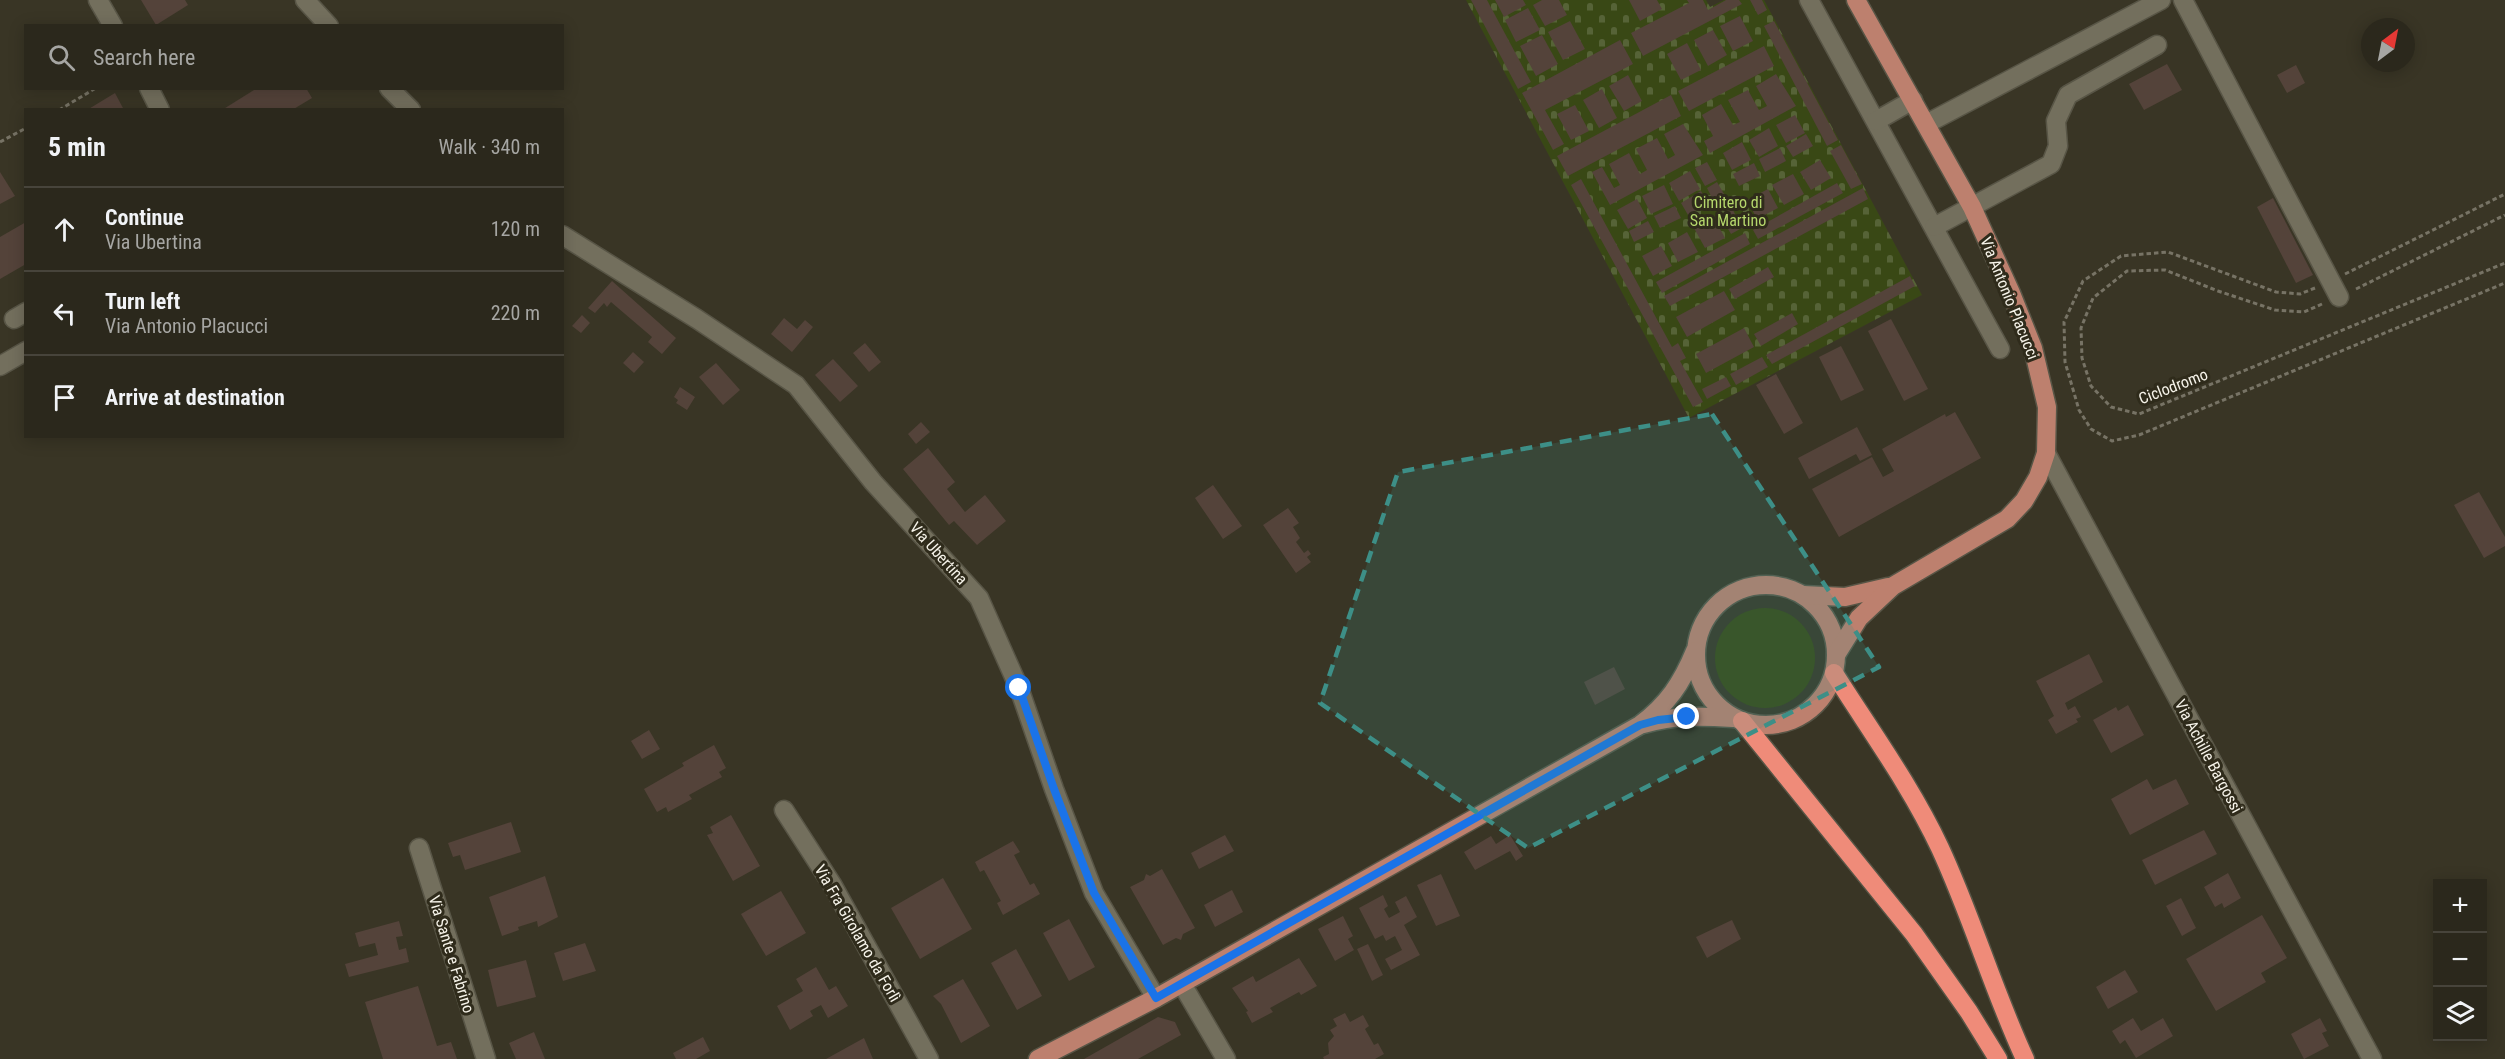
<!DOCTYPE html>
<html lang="en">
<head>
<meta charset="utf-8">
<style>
  body { margin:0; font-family:"Roboto Condensed",sans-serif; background:#373429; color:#f1f3f6 }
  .controls { position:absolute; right:18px; bottom:18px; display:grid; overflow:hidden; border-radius:0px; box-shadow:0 3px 15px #0003 }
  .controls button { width:54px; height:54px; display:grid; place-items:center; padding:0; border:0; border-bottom:2px solid #47443b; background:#2b281c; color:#f1f3f6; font:30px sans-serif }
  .compass { position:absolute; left:2361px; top:18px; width:54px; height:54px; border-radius:50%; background:#2b281c; box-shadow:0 3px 15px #0003; rotate:32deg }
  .stop { position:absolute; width:18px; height:18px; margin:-14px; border:4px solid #1a73e8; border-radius:50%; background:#fff }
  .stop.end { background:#1a73e8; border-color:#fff; box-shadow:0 2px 6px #0008 }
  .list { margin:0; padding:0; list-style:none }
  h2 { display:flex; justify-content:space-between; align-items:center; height:78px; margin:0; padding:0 24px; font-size:26px }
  h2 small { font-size:20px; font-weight:400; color:#a6a6a3 }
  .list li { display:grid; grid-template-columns:39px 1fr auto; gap:18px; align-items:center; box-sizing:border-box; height:84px; padding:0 24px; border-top:2px solid #47443b }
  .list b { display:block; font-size:22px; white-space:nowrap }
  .list p { margin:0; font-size:20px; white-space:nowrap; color:#a6a6a3 }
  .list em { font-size:20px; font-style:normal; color:#a6a6a3 }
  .icon { flex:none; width:33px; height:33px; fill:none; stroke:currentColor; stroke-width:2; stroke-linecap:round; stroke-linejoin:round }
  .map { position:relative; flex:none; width:2505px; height:1059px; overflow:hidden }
  .search { position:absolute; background:#2b281c; box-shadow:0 3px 15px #0003; left:24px; top:24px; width:540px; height:66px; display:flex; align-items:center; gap:15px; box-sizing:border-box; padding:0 21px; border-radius:0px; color:#a6a6a3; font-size:22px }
  .panel { position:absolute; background:#2b281c; box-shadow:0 3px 15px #0003; left:24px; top:108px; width:540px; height:330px; border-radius:0px }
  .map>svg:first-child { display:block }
</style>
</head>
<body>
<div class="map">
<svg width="2505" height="1059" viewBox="0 0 2505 1059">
  <defs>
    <pattern id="cemetery-stones" width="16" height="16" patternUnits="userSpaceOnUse" patternTransform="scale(1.5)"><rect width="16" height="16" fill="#394815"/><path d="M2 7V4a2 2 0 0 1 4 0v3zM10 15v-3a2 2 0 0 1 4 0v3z" fill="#566337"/></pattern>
  </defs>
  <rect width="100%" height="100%" fill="#393525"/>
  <circle fill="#394815" cx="1765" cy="658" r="50"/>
  <polygon fill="url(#cemetery-stones)" points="1466,0 1706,0 1710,7 1724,0 1764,0 1922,295 1689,418"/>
  <g fill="#54433a">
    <polygon points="141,0 185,0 188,5 156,25"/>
    <polygon points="1471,0 1487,0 1531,82 1518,89"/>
    <polygon points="1495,0 1523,0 1526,5 1504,17"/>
    <polygon points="1542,0 1559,0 1567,15 1545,26 1533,5"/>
    <polygon points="1629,0 1657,0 1662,9 1640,21"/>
    <polygon points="1687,0 1703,0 1708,10 1726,0 1739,0 1742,4 1643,56 1631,33 1689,3"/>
    <polygon points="1750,0 1762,0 1767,10 1758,15"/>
    <polygon points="1528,8 1540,30 1516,42 1505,20"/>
    <polygon points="1740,16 1753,41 1733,51 1720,26"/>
    <polygon points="1570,21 1585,49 1563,60 1548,32"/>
    <polygon points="1774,21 1838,140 1827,146 1764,26"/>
    <polygon points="1713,30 1727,55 1708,66 1694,40"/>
    <polygon points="1542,35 1558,64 1536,76 1520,46"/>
    <polygon points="1620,40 1633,64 1545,110 1564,144 1553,150 1522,93"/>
    <polygon points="1687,43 1701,70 1681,80 1667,54"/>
    <polygon points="1764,46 1774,66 1689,111 1678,91"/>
    <polygon points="2167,64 2182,90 2144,110 2129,84"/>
    <polygon points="2296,65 2305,83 2287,93 2277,75"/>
    <polygon points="1776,74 1796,106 1710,153 1704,141 1713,136 1702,115 1721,104 1733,125 1740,122 1728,100 1748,90 1759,110 1767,106 1756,86"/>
    <polygon points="1628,75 1642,101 1624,111 1609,86"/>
    <polygon points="257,88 306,88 312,98 292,110 222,110"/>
    <polygon points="1602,89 1617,118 1599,128 1583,100"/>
    <polygon points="115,93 124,110 87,110"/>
    <polygon points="1671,95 1681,116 1568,176 1557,156"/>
    <polygon points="1575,105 1589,131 1571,140 1557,114"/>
    <polygon points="1795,115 1805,133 1786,143 1776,125"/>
    <polygon points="1683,124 1703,155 1610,205 1592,172 1602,167 1614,188 1620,185 1609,164 1629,153 1640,174 1647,170 1636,149 1657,138 1668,159 1675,155 1664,134"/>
    <polygon points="1769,128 1778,146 1759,157 1749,140"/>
    <polygon points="1806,134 1813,146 1793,157 1786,146"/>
    <polygon points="1742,142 1751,160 1732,170 1723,153"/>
    <polygon points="1841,145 1862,184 1851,189 1830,151"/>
    <polygon points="1780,148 1786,161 1765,172 1759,159"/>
    <polygon points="1820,160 1831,178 1811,190 1800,172"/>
    <polygon points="1707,162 1717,180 1705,186 1695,168"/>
    <polygon points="1754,163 1760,176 1739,186 1733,174"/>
    <polygon points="1690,171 1700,189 1679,201 1669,183"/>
    <polygon points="0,172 15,196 0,204"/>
    <polygon points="1793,174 1804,194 1784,205 1772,185"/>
    <polygon points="1581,179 1672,347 1678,343 1686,358 1680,361 1703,402 1693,407 1571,185"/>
    <polygon points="1717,182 1724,194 1713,200 1707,188"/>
    <polygon points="1837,183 1843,193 1758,239 1753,230"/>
    <polygon points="1664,185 1673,204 1651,214 1642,196"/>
    <polygon points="1863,188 1868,199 1670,306 1664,296"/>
    <polygon points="1768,189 1778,208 1757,219 1747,200"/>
    <polygon points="1701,191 1708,203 1688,215 1681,203"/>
    <polygon points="2273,198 2313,275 2296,283 2257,207"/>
    <polygon points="1637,199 1647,218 1628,229 1617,210"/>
    <polygon points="1675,206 1681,218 1660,228 1654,216"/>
    <polygon points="1732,208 1742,228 1731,234 1720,215"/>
    <polygon points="1714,218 1725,238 1705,248 1694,228"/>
    <polygon points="1648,221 1654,232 1634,242 1629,231"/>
    <polygon points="26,222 26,264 0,279 0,237"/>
    <polygon points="1687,232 1698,252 1678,262 1668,243"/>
    <polygon points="1745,233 1750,244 1662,293 1656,282"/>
    <polygon points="1661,246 1672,266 1653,276 1642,256"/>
    <polygon points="1768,267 1774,277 1735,299 1729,289"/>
    <polygon points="1910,276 1915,286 1772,364 1766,355"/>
    <polygon points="612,281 676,338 662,354 648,342 652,337 611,302 607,307 604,303 595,313 588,308"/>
    <polygon points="1724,291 1735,310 1687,337 1676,317"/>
    <polygon points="1792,313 1798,324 1761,346 1754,334"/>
    <polygon points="582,315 590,323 581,333 572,326"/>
    <polygon points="784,318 797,329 805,320 813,327 792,352 771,334"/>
    <polygon points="1891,319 1928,389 1904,401 1868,331"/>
    <polygon points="1744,328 1754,347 1706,373 1696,354"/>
    <polygon points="865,343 881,362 869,372 853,353"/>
    <polygon points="1841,346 1864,390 1841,401 1819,357"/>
    <polygon points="633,352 644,362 634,373 623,363"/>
    <polygon points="1762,357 1768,367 1736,385 1730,374"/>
    <polygon points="833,359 858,386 840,402 815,375"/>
    <polygon points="716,363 740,390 723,405 699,377"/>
    <polygon points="1776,374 1803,423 1784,434 1756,385"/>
    <polygon points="1726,377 1731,386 1707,399 1702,389"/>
    <polygon points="680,387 695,397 687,410 676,403 678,400 674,397"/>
    <polygon points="1955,412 1981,458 1839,537 1812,489 1872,457 1883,477 1894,471 1882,449 1945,414 1946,417"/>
    <polygon points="921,422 930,432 916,444 908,434"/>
    <polygon points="1857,427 1872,455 1860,461 1856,454 1809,479 1798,458"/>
    <polygon points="928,448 955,482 947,489 965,512 985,495 1006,521 977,545 954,521 949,525 903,469"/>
    <polygon points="1213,485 1242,526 1223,539 1195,498"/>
    <polygon points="2479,492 2505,537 2505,546 2484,558 2454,505"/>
    <polygon points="1288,508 1299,523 1293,527 1300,538 1296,542 1304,553 1308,550 1311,554 1307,557 1311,562 1296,573 1263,525"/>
    <polygon points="2089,654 2103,682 2065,703 2068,710 2075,706 2081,717 2076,719 2078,722 2056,734 2048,720 2054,716 2036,681"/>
    <polygon points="1614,667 1625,689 1595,705 1584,682"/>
    <polygon points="2128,705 2144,735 2111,753 2093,720 2116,707 2118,711"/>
    <polygon points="649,730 660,749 642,759 631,741"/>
    <polygon points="714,745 726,768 719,772 722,777 689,795 692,799 668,812 666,807 657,812 644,789 684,766 682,763"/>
    <polygon points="2147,779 2153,790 2176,779 2189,804 2130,835 2111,799"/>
    <polygon points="731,815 760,866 733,881 707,835 713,833 710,827"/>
    <polygon points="511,822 521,852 465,870 460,855 453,857 448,843"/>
    <polygon points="2204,830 2217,854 2155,885 2142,860"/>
    <polygon points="1225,835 1234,851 1199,869 1191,853"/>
    <polygon points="1510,835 1523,856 1516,861 1510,851 1475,870 1464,852 1491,836 1496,844"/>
    <polygon points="1013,841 1020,852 1014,855 1030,885 1034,883 1040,894 1003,915 997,903 1001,901 984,870 980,872 975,862"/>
    <polygon points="1162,869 1195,928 1183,934 1181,940 1176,938 1163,945 1130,887 1144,880 1146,874 1150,876"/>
    <polygon points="2228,873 2241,898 2224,908 2222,903 2215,907 2204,887"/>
    <polygon points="1441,874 1460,916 1436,926 1417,885"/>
    <polygon points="545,876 558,917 538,927 537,921 518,927 519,930 502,936 489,897"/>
    <polygon points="943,878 972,929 920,959 891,908"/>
    <polygon points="1232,890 1243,912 1215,927 1204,905"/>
    <polygon points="781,891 806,933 766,956 741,914"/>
    <polygon points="1383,895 1388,906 1384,909 1389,918 1400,912 1395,902 1406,896 1417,917 1404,925 1420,955 1391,970 1385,959 1402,950 1395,936 1386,941 1383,935 1375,939 1359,908"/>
    <polygon points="2181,898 2196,928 2182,936 2166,906"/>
    <polygon points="2262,915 2287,958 2261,973 2266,982 2216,1011 2186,959"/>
    <polygon points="1343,916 1353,936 1348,939 1354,950 1335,961 1318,929"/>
    <polygon points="1069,919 1095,967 1069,981 1043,933"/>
    <polygon points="1732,920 1741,939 1707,958 1696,937"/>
    <polygon points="399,921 403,936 396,937 399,950 406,948 409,962 349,977 345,964 378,955 375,943 359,947 355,933"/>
    <polygon points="585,943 596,971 563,981 554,953"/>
    <polygon points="1368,944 1383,975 1372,981 1357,949"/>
    <polygon points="1016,949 1042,996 1017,1010 991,963"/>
    <polygon points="1299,958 1317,986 1301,995 1299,992 1270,1008 1273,1012 1252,1023 1246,1012 1248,1011 1232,988 1253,976 1256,982"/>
    <polygon points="526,960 536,997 497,1007 488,970"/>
    <polygon points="816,967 829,990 836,986 848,1006 828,1018 821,1005 810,1011 813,1016 790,1030 777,1006 803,991 796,979"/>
    <polygon points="2125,970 2138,992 2108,1009 2096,987"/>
    <polygon points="963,979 990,1026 961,1043 941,1004 933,996"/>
    <polygon points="418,986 437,1046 451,1042 457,1059 383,1059 365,1002"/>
    <polygon points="1345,1013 1350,1022 1363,1015 1369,1026 1365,1029 1374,1045 1378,1043 1384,1054 1375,1059 1324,1059 1323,1057 1329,1054 1328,1043 1334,1036 1330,1030 1337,1026 1333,1019"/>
    <polygon points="1158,1017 1175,1022 1181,1035 1138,1059 1084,1059"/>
    <polygon points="2133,1018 2141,1031 2163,1018 2173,1036 2136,1058 2125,1040 2120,1044 2112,1031"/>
    <polygon points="2320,1018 2327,1031 2322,1033 2329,1046 2304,1059 2291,1034"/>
    <polygon points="534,1032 545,1059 516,1059 509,1043"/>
    <polygon points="703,1037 710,1051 696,1059 676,1059 673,1053"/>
    <polygon points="864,1038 873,1059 826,1059"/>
  </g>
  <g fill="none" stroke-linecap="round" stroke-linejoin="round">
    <defs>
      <g id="minor">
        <polyline points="98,0 113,26"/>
        <polyline points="305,0 329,26"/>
        <polyline points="1809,0 2000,349"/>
        <polyline points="2183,0 2339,297"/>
        <polyline points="149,88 160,110"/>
        <polyline points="389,88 411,110"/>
        <polyline points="1876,121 1913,100"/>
        <polyline points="1926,124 2161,0"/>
        <polyline points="1934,227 2051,164 2058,146 2056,121 2068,95 2157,45"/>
        <polyline points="562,235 697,319 796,385 873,482 979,598 1019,688 1054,789 1094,893 1156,998"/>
        <polyline points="14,319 26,312"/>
        <polyline points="0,366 26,351"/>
        <polyline points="2046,453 2372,1059"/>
        <polyline points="784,810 833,886 929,1059"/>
        <polyline points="419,848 486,1059"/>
        <polyline points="1182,984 1226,1059"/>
      </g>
      <g id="major">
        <circle cx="1766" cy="655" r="70"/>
        <polyline points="1803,595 1845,597 1888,587"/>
        <polyline points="1836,655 1859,618 1893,586 2007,519 2024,501 2038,477 2046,453 2047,407 2033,348 2011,293 1972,207 1856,0"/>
        <path d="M1644 724C1674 715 1703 716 1733 718"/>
        <path d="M1038 1059 1156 998 1640 725C1667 705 1682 683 1695 651"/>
      </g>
      <g id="highway">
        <path d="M1834 673C1870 730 1911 786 1940 848 1972 917 1993 990 2025 1059"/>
        <polyline points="1742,721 1914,934 1969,1012 1998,1059"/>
      </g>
    </defs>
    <use href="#minor" stroke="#585546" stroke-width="21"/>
    <use href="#major" stroke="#585546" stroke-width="21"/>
    <use href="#highway" stroke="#585546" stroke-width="21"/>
    <g stroke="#777365" stroke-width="3" stroke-dasharray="4.5 3" stroke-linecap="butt">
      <polyline points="59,110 96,88"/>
      <polyline points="0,142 26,128"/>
      <polyline points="2345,274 2505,194"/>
      <polyline points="2315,288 2300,294 2276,292 2168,252 2121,256 2083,281 2064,322 2065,362 2079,410 2091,429 2112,441 2139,435 2505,283"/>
      <polyline points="2356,289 2505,215"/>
      <polyline points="2322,304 2304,312 2275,310 2218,291 2165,270 2127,271 2093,298 2081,328 2082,358 2091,386 2111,407 2139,414 2505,263"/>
    </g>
    <use href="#minor" stroke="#736f5d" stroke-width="18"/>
    <use href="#major" stroke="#bd806e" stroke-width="18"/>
    <use href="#highway" stroke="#ef8b79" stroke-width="18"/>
  </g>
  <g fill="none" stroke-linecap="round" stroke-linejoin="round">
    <polyline stroke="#1a73e8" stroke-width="8" points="1019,688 1054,789 1094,893 1156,998 1640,725 1658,720 1687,717"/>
  </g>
  <path fill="#3d8f87" fill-opacity="0.2" stroke="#3d8f87" stroke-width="4.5" stroke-dasharray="12 8" stroke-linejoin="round" d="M1712 414 1879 667 1528 848 1320 703 1398 472Z"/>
  <g text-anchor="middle" stroke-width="6" stroke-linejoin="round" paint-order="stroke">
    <g font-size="16" fill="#b5d76c" stroke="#2f2b1b">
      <text x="1728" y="208">Cimitero di<tspan x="1728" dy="18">San Martino</tspan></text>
    </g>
    <g font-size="16" fill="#f6f3e9" stroke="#2f2b1b">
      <text transform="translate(2010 298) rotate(68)" y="6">Via Antonio Placucci</text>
      <text transform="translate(2173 386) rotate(-21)" y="6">Ciclodromo</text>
      <text transform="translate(939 553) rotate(48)" y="6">Via Ubertina</text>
      <text transform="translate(2209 756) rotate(62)" y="6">Via Achille Bargossi</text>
      <text transform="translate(858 933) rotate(60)" y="6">Via Fra Girolamo da Forlì</text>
      <text transform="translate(452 954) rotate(73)" y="6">Via Sante e Fabrino</text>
    </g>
  </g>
</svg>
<div class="controls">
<button>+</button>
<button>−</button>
<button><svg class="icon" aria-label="layers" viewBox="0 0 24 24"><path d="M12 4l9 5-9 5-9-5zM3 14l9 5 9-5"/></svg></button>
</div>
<svg class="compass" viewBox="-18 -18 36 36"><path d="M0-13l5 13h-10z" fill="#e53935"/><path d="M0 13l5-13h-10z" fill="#a6a6a3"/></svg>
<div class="stop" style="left:1019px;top:688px"></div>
<div class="stop end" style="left:1687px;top:717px"></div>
<div class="search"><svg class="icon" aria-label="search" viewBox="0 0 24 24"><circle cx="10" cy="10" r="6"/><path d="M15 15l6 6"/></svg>Search here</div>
<section class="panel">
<h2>5 min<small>Walk · 340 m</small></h2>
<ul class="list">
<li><svg class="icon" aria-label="ahead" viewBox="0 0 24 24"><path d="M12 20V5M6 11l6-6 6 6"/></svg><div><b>Continue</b><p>Via Ubertina</p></div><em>120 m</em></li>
<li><svg class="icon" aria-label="left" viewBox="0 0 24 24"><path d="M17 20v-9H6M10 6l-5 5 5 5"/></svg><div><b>Turn left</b><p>Via Antonio Placucci</p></div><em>220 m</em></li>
<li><svg class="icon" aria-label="arrive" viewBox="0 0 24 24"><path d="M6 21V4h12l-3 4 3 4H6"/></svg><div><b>Arrive at destination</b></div></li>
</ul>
</section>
</div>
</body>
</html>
